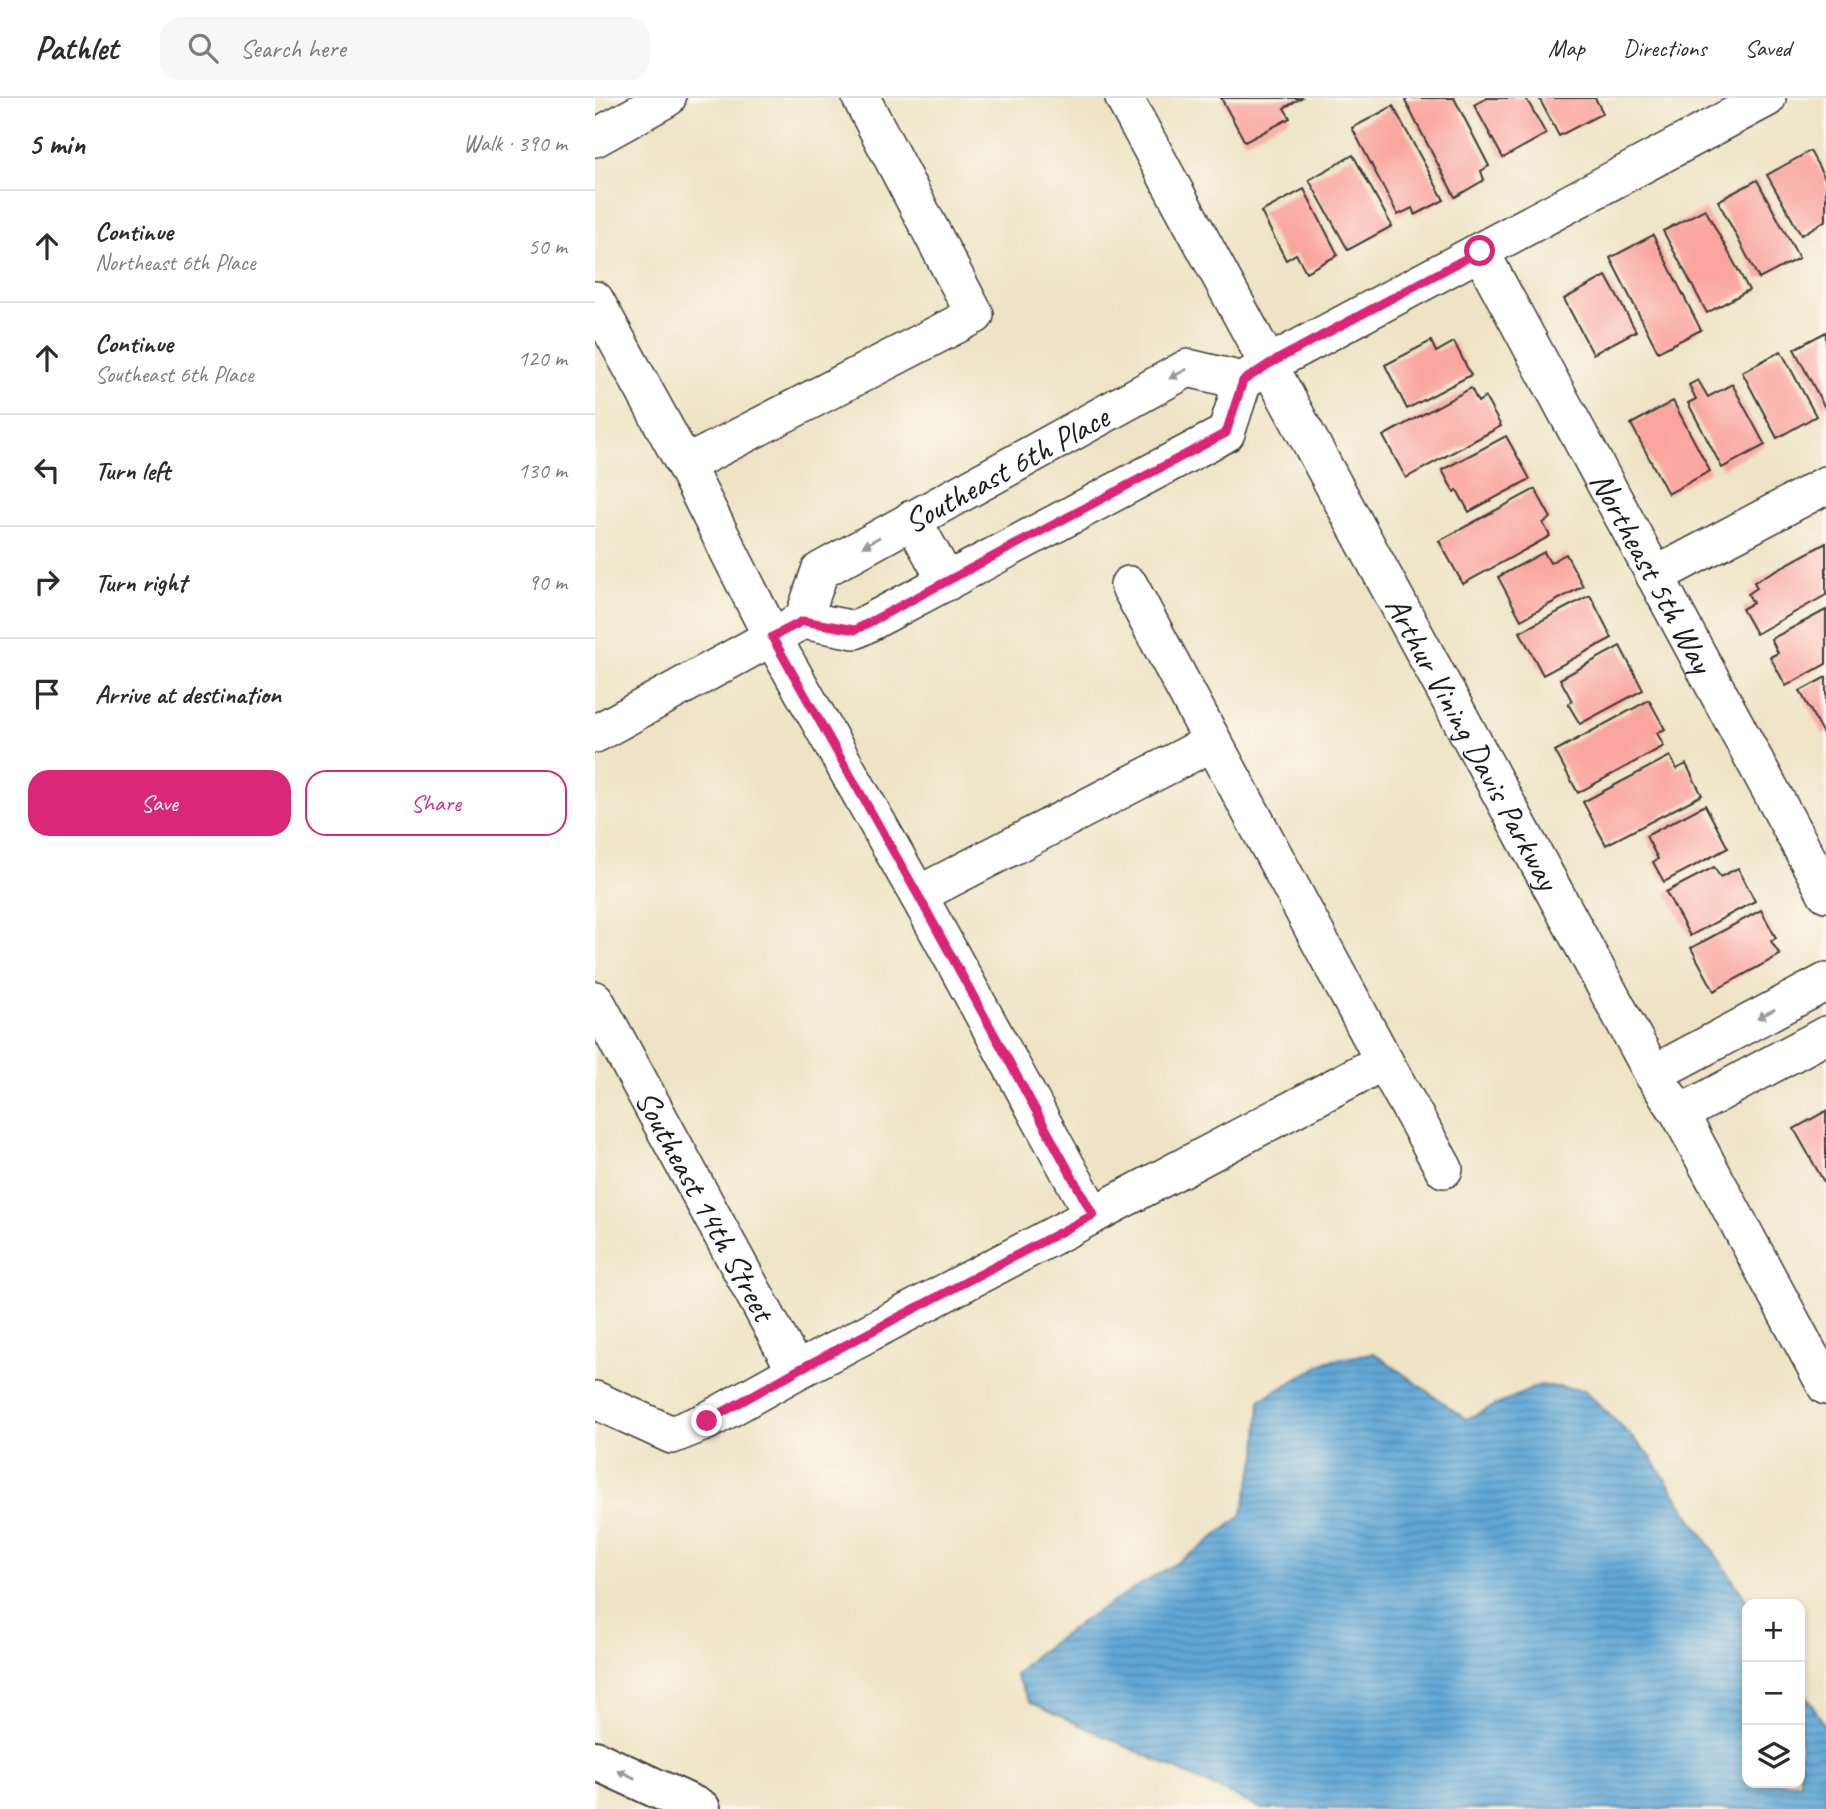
<!DOCTYPE html>
<html lang="en">
<head>
<meta charset="utf-8">
<style>
  body { margin:0; font-family:Caveat,sans-serif; background:#f7f7f7; color:#2b2b33 }
  .controls { position:absolute; right:21px; bottom:21px; display:grid; overflow:hidden; border-radius:14px; box-shadow:0 4px 10px #0003 }
  .controls button { width:63px; height:63px; display:grid; place-items:center; padding:0; border:0; border-bottom:2px solid #e1e1e2; background:#fff; color:#2b2b33; font:35px sans-serif }
  .stop { position:absolute; width:21px; height:21px; margin:-16px; border:5px solid #db2777; border-radius:50%; background:#fff }
  .stop.end { background:#db2777; border-color:#fff; box-shadow:0 2px 7px #0008 }
  .list { margin:0; padding:0; list-style:none }
  h2 { display:flex; justify-content:space-between; align-items:center; height:91px; margin:0; padding:0 28px; font-size:30px }
  h2 small { font-size:23px; font-weight:400; color:#7c7c81 }
  .list li { display:grid; grid-template-columns:46px 1fr auto; gap:21px; align-items:center; box-sizing:border-box; height:112px; padding:0 28px; border-top:2px solid #e1e1e2 }
  .list b { display:block; font-size:26px; white-space:nowrap }
  .list p { margin:0; font-size:23px; white-space:nowrap; color:#7c7c81 }
  .list em { font-size:23px; font-style:normal; color:#7c7c81 }
  .actions { display:flex; gap:14px; padding:21px 28px }
  .actions a { flex:1; padding:16px 0; border:2px solid #db2777; border-radius:21px; text-align:center; font-size:24px; color:#db2777 }
  .actions .main { background:#db2777; color:#fff }
  .icon { flex:none; width:38px; height:38px; fill:none; stroke:currentColor; stroke-width:2; stroke-linecap:round; stroke-linejoin:round }
  .map { position:relative; flex:none; width:1231px; height:1711px; overflow:hidden }
  header { display:flex; align-items:center; gap:42px; box-sizing:border-box; height:98px; padding:0 35px; background:#fff; border-bottom:2px solid #e1e1e2 }
  header strong { font-size:33px }
  nav { display:flex; gap:38px; margin-inline-start:auto; font-size:24px }
  .search { width:490px; height:63px; background:#f7f7f7; display:flex; align-items:center; gap:18px; box-sizing:border-box; padding:0 24px; border-radius:21px; color:#7c7c81; font-size:26px }
  main { display:flex }
  aside { flex:1; background:#fff }
  .map>svg:first-child { display:block }
</style>
</head>
<body>
<header>
<strong>Pathlet</strong>
<div class="search"><svg class="icon" aria-label="search" viewBox="0 0 24 24"><circle cx="10" cy="10" r="6"/><path d="M15 15l6 6"/></svg>Search here</div>
<nav><a>Map</a><a>Directions</a><a>Saved</a></nav>
</header>
<main>
<aside>
<h2>5 min<small>Walk · 390 m</small></h2>
<ul class="list">
<li><svg class="icon" aria-label="ahead" viewBox="0 0 24 24"><path d="M12 20V5M6 11l6-6 6 6"/></svg><div><b>Continue</b><p>Northeast 6th Place</p></div><em>50 m</em></li>
<li><svg class="icon" aria-label="ahead" viewBox="0 0 24 24"><path d="M12 20V5M6 11l6-6 6 6"/></svg><div><b>Continue</b><p>Southeast 6th Place</p></div><em>120 m</em></li>
<li><svg class="icon" aria-label="left" viewBox="0 0 24 24"><path d="M17 20v-9H6M10 6l-5 5 5 5"/></svg><div><b>Turn left</b></div><em>130 m</em></li>
<li><svg class="icon" aria-label="right" viewBox="0 0 24 24"><path d="M7 20v-9h11M14 6l5 5-5 5"/></svg><div><b>Turn right</b></div><em>90 m</em></li>
<li><svg class="icon" aria-label="arrive" viewBox="0 0 24 24"><path d="M6 21V4h12l-3 4 3 4H6"/></svg><div><b>Arrive at destination</b></div></li>
</ul>
<div class="actions"><a class="main">Save</a><a>Share</a></div>
</aside>
<div class="map">
<svg width="1231" height="1711" viewBox="0 0 1231 1711">
  <defs>
    <pattern id="water-rules" width="6" height="5" patternUnits="userSpaceOnUse" patternTransform="scale(1.75)"><rect width="6" height="5" fill="#60a8d7"/><path d="M0 2.5h6" fill="none" stroke="#4e88ae"/></pattern>
  </defs>
  <rect width="100%" height="100%" fill="#fbf7ec"/>
  <filter id="ink" filterUnits="userSpaceOnUse"><feTurbulence type="fractalNoise" baseFrequency=".0143" numOctaves="2"/><feDisplacementMap in="SourceGraphic" scale="14" xChannelSelector="R" yChannelSelector="G"/><feConvolveMatrix kernelMatrix="1 2 1 2 8 2 1 2 1" color-interpolation-filters="sRGB"/></filter>
  <filter id="wash" filterUnits="userSpaceOnUse"><feTurbulence type="fractalNoise" baseFrequency=".00686" numOctaves="4" result="noise"/><feDisplacementMap in="SourceGraphic" scale="28" xChannelSelector="R" yChannelSelector="G"/><feGaussianBlur stdDeviation="1.57" result="paint"/><feColorMatrix in="noise" values="0 0 0 0 0 0 0 0 0 0 0 0 0 0 0 0 0 1.4 0 .05"/><feComposite in="paint" operator="in"/></filter>
  <g filter="url(#wash)">
    <rect width="100%" height="100%" fill="#eee3c4"/>
    <polygon fill="url(#water-rules)" stroke="#3e627a" stroke-width="2" points="779,1255 871,1321 945,1287 989,1292 1052,1354 1154,1506 1152,1506 1152,1685 1205,1685 1205,1587 1231,1629 1231,1711 667,1711 435,1604 420,1577 439,1558 492,1520 607,1449 646,1418 662,1358 665,1302 733,1263"/>
    <g id="blocks">
      <g fill="#f9a59e">
        <polygon points="626,0 706,0 689,10 695,20 650,44"/>
        <polygon points="814,0 859,0 894,68 886,73 889,82 860,99 810,3"/>
        <polygon points="892,0 931,0 951,36 908,60 879,7"/>
        <polygon points="944,0 1000,0 1008,15 964,38"/>
        <polygon points="798,8 849,102 820,117 817,110 803,117 757,30"/>
        <polygon points="1215,53 1231,82 1231,122 1206,137 1172,77"/>
        <polygon points="758,57 797,128 753,152 714,82"/>
        <polygon points="1162,82 1204,160 1164,181 1123,103"/>
        <polygon points="709,91 743,157 711,174 701,156 691,162 666,114"/>
        <polygon points="1110,111 1154,192 1112,215 1068,133"/>
        <polygon points="1058,137 1106,232 1063,254 1015,160"/>
        <polygon points="1011,178 1041,233 998,256 969,201"/>
        <polygon points="1231,234 1231,312 1199,251"/>
        <polygon points="836,243 841,254 859,244 876,277 812,311 790,267"/>
        <polygon points="1186,253 1221,318 1182,340 1147,274"/>
        <polygon points="1103,282 1113,299 1137,286 1170,347 1127,370 1093,305 1101,301 1094,287"/>
        <polygon points="876,290 883,304 890,299 906,328 811,380 788,338"/>
        <polygon points="1078,303 1115,373 1073,396 1036,326"/>
        <polygon points="911,338 935,381 874,414 862,392 859,394 847,372"/>
        <polygon points="940,391 956,420 948,425 955,438 868,486 844,443"/>
        <polygon points="1231,445 1231,497 1161,536 1147,511 1158,505 1153,496 1162,490 1159,484"/>
        <polygon points="949,454 955,465 971,456 988,488 926,522 903,479"/>
        <polygon points="995,497 1017,540 948,577 925,534"/>
        <polygon points="1231,512 1231,566 1191,588 1175,559 1183,555 1176,541"/>
        <polygon points="1025,548 1048,592 985,626 973,606 977,603 965,581"/>
        <polygon points="1231,579 1231,635 1228,636 1205,593"/>
        <polygon points="1054,602 1070,631 1062,635 1069,648 983,695 960,653"/>
        <polygon points="1075,658 1082,671 1091,666 1107,697 1011,747 988,704"/>
        <polygon points="1110,707 1133,750 1069,784 1058,764 1063,761 1051,738"/>
        <polygon points="1119,769 1125,779 1143,770 1160,803 1095,838 1071,794"/>
        <polygon points="1166,812 1181,840 1176,843 1185,857 1119,893 1096,850"/>
        <polygon points="1231,1013 1231,1083 1229,1084 1199,1031"/>
      </g>
    </g>
  </g>
  <g filter="url(#ink)">
    <use href="#blocks" fill-opacity="0" stroke="#3c3a35" stroke-width="2"/>
    <g fill="none" stroke-linecap="round" stroke-linejoin="round">
      <defs>
        <g id="street">
          <path id="s1" d="M529 0 1058 976 1085 1016 1231 1288"/>
          <polyline points="0,40 72,0"/>
          <path id="s2" d="M885 153 1231 795"/>
          <polyline points="0,202 90,367 177,539 323,797 498,1117 201,1273 112,1323 77,1337 0,1302"/>
          <polyline points="90,367 380,217 266,0"/>
          <polyline points="317,421 352,484"/>
          <polyline points="1060,478 1231,387"/>
          <path id="s3" d="M208 522 225 473 593 270 648 283"/>
          <polyline points="0,636 208,522 260,532 631,335 648,283 674,266 1172,0"/>
          <polyline points="323,797 618,644"/>
          <path id="s4" d="M0 902 201 1273"/>
          <polyline points="789,963 849,1071"/>
          <polyline points="1058,976 1231,884"/>
          <polyline points="1085,1016 1231,937"/>
          <polyline points="498,1117 789,963 534,487"/>
        </g>
        <polyline id="highway" points="0,1662 106,1711"/>
      </defs>
      <use href="#street" stroke="#3c3a35" stroke-width="40"/>
      <use href="#highway" stroke="#3c3a35" stroke-width="42"/>
      <use href="#street" stroke="#fff" stroke-width="37"/>
      <use href="#highway" stroke="#fff" stroke-width="38"/>
    </g>
    <defs><path id="oneway-solid" d="M-6-.8H1V-3.2L6.5 0L1 3.2V.8H-6Z" transform="scale(1.75)"/></defs>
    <g fill="#999">
      <use href="#oneway-solid" transform="translate(583 276) rotate(152)"/>
      <use href="#oneway-solid" transform="translate(276 444) rotate(150)"/>
      <use href="#oneway-solid" transform="translate(1171 916) rotate(152)"/>
      <use href="#oneway-solid" transform="translate(31 1676) rotate(-155)"/>
    </g>
  </g>
  <g fill="none" stroke-linecap="round" stroke-linejoin="round" filter="url(#ink)">
    <polyline stroke="#db2777" stroke-width="9" points="112,1323 201,1273 498,1117 323,797 177,539 208,523 260,532 631,335 648,283 674,266 885,153"/>
  </g>
  <g text-anchor="middle" stroke-width="6" stroke-linejoin="round" paint-order="stroke">
    <g font-size="33" fill="#1c1c1c" stroke="#fbf7ec">
      <text dy="12" stroke="none"><textPath href="#s3" startOffset="264">Southeast 6th Place</textPath></text>
      <text dy="12" stroke="none"><textPath href="#s2" startOffset="364">Northeast 5th Way</textPath></text>
      <text dy="12" stroke="none"><textPath href="#s1" startOffset="733">Arthur Vining Davis Parkway</textPath></text>
      <text dy="12" stroke="none"><textPath href="#s4" startOffset="233">Southeast 14th Street</textPath></text>
    </g>
  </g>
</svg>
<div class="controls">
<button>+</button>
<button>−</button>
<button><svg class="icon" aria-label="layers" viewBox="0 0 24 24"><path d="M12 4l9 5-9 5-9-5zM3 14l9 5 9-5"/></svg></button>
</div>
<div class="stop" style="left:885px;top:153px"></div>
<div class="stop end" style="left:112px;top:1323px"></div>
</div>
</main>
</body>
</html>
